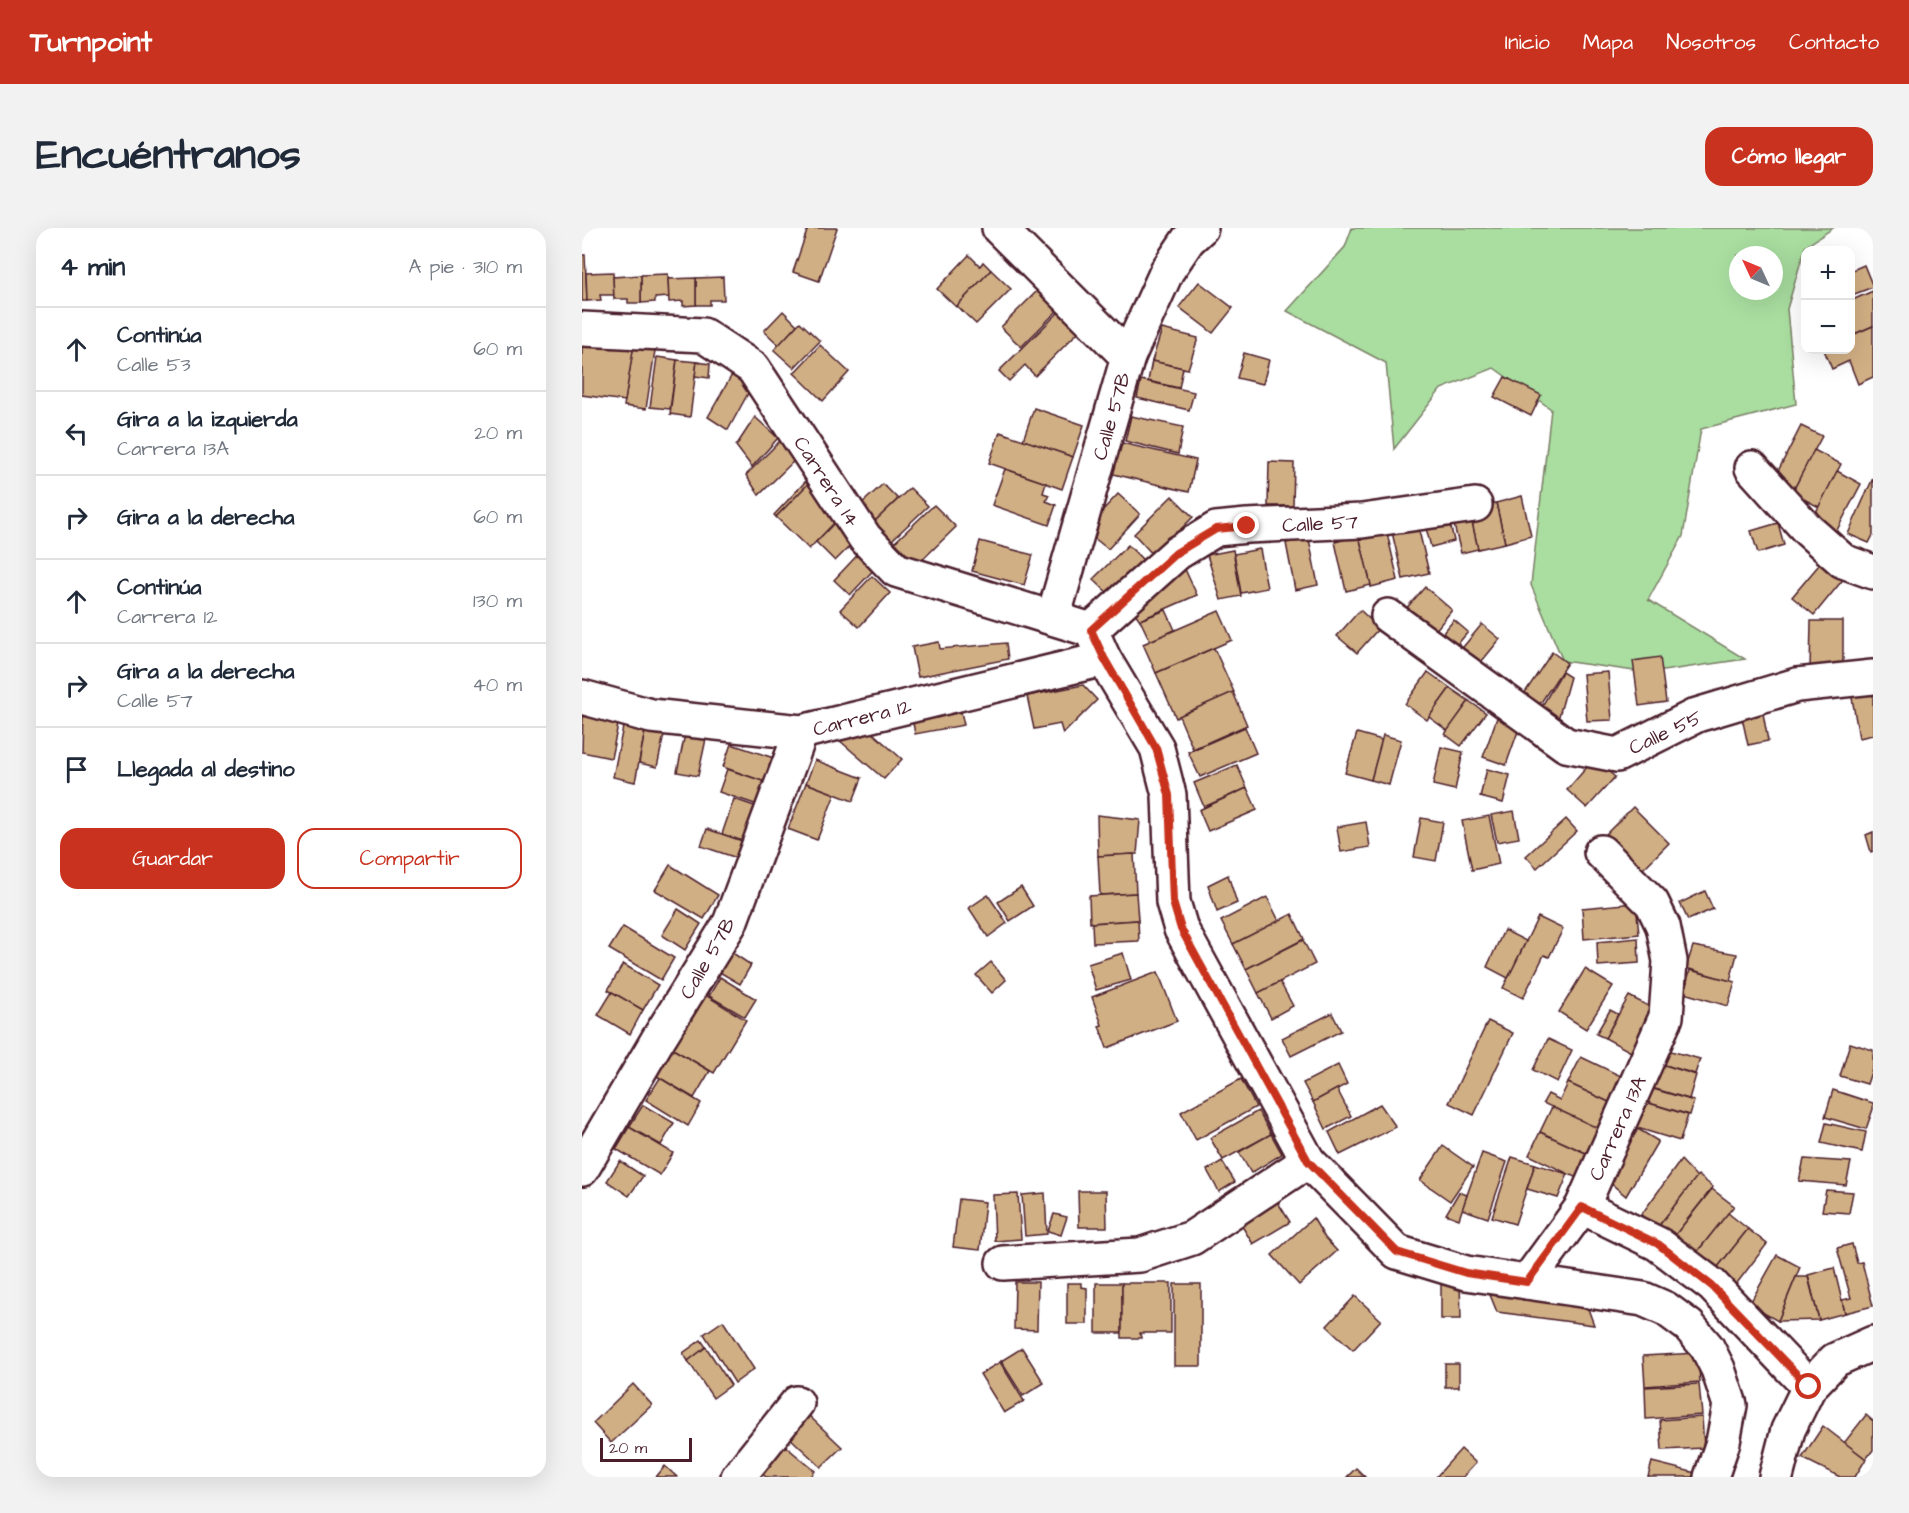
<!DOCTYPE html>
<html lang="es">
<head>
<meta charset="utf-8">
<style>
  body { margin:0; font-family:"Architects Daughter",sans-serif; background:#f2f2f3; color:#1f2937 }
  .controls { position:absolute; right:18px; top:18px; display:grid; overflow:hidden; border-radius:12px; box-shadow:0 6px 24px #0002 }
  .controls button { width:54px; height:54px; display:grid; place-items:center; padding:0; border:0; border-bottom:2px solid #e0e1e3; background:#fff; color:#1f2937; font:30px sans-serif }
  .compass { position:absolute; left:1147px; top:18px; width:54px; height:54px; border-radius:50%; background:#fff; box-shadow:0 6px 24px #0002; rotate:314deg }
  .scale { position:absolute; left:18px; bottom:15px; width:92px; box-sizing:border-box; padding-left:6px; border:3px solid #4a1f2b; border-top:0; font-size:16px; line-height:21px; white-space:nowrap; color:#4a1f2b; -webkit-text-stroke:4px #fff; paint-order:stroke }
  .stop { position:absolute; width:18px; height:18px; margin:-14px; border:4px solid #c8321e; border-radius:50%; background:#fff }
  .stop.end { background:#c8321e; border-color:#fff; box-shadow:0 2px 6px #0008 }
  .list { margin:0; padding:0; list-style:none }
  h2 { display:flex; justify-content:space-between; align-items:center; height:78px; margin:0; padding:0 24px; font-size:26px }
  h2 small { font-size:20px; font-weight:400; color:#747a83 }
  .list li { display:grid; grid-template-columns:39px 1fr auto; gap:18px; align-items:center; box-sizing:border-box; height:84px; padding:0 24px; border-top:2px solid #e0e1e3 }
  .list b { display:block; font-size:22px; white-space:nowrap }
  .list p { margin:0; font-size:20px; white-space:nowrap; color:#747a83 }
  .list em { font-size:20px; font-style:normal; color:#747a83 }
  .actions { display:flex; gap:12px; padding:18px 24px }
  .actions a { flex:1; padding:14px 0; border:2px solid #c8321e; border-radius:18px; text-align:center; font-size:21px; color:#c8321e }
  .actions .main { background:#c8321e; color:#fff }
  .icon { flex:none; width:33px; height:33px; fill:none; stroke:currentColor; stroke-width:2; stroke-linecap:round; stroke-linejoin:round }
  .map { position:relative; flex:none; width:1291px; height:1249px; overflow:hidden; border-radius:18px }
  header { display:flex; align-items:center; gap:36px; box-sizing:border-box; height:84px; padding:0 30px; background:#c8321e; color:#fff }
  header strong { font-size:28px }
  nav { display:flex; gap:33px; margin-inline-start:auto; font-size:21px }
  .intro { display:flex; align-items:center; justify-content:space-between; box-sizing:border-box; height:144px; padding:0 36px }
  h1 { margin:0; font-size:42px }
  .button { padding:15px 27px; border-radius:18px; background:#c8321e; color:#fff; font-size:21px; font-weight:700 }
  main { display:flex; gap:36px; padding:0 36px }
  aside { flex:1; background:#fff; border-radius:18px; box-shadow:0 6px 24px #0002 }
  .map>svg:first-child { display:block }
</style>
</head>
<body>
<header>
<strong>Turnpoint</strong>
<nav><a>Inicio</a><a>Mapa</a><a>Nosotros</a><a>Contacto</a></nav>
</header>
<div class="intro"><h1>Encuéntranos</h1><a class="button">Cómo llegar</a></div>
<main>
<aside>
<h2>4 min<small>A pie · 310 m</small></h2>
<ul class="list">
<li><svg class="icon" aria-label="ahead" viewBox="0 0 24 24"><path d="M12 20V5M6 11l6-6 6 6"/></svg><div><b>Continúa</b><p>Calle 53</p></div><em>60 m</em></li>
<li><svg class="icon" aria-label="left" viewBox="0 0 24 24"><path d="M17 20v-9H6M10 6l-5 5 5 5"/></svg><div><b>Gira a la izquierda</b><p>Carrera 13A</p></div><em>20 m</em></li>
<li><svg class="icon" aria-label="right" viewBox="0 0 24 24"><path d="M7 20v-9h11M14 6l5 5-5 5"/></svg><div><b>Gira a la derecha</b></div><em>60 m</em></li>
<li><svg class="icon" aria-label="ahead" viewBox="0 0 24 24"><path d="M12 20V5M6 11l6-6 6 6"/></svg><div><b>Continúa</b><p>Carrera 12</p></div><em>130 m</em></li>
<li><svg class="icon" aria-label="right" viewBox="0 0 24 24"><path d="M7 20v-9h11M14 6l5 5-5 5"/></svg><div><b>Gira a la derecha</b><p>Calle 57</p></div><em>40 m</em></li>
<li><svg class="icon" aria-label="arrive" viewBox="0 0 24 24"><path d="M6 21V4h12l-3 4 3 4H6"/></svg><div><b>Llegada al destino</b></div></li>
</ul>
<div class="actions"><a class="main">Guardar</a><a>Compartir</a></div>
</aside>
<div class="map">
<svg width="1291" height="1249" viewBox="0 0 1291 1249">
  <rect width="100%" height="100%" fill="#fff"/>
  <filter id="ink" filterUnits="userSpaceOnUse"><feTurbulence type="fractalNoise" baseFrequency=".0167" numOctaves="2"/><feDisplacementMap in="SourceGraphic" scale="12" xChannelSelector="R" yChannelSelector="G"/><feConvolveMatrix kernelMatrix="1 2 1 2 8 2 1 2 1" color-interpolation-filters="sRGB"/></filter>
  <g filter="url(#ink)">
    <path fill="#a9dea0" stroke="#7a7e66" stroke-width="1.5" fill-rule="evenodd" d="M770 0H1251L1223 19 1205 81 1214 176 1119 201 1101 308 1066 372 1163 431 1067 445 981 433 949 357 969 181 912 140 859 161 812 221 804 135 705 83 763 19ZM1156 27H1192V63H1156Z"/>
    <g fill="#d1af84" stroke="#4a1f2b" stroke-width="1.5">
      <polygon points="226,0 255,0 237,53 211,44"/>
      <polygon points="0,27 3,27 5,73 0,73"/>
      <polygon points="387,27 398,38 401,34 409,42 374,79 355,61"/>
      <polygon points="1282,37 1291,59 1270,67 1268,43"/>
      <polygon points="409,42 429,61 394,96 375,78"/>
      <polygon points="31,44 32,67 18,67 19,72 5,73 4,45"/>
      <polygon points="86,46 87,69 73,70 73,74 59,75 59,47"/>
      <polygon points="59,47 59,75 46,75 46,71 32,71 31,49"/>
      <polygon points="141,49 142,72 128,72 128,77 114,77 114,50"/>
      <polygon points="114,50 114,77 101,78 101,73 87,74 86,51"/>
      <polygon points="617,54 651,80 631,105 597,79"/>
      <polygon points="458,60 478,80 439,119 419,99"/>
      <polygon points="1291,63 1291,98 1268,108 1268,73"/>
      <polygon points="479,82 498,102 453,148 443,137 427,153 417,143"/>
      <polygon points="201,83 215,97 197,117 182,103"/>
      <polygon points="218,94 238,113 212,140 192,122"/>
      <polygon points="1291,98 1291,149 1276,156 1267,133 1250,141 1242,122 1268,122 1268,108"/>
      <polygon points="580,101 616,110 606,141 570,133"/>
      <polygon points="53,109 74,116 64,181 42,178"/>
      <polygon points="0,115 51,122 43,173 0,167"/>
      <polygon points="238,117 267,144 241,173 212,145"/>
      <polygon points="662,125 687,132 681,156 655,150"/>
      <polygon points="75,129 95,132 88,181 68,179"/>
      <polygon points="95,132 115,134 108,189 88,186"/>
      <polygon points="570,133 601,140 597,160 566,153"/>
      <polygon points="115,134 128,136 127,150 113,148"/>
      <polygon points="151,145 170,158 146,202 126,189"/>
      <polygon points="923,149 959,167 949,188 912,169"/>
      <polygon points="559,152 612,164 607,182 555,170"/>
      <polygon points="452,180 502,197 491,229 441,212"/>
      <polygon points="549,188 601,199 596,226 543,213"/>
      <polygon points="173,189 196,210 170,239 154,218"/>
      <polygon points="1219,198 1240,208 1213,259 1193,249"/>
      <polygon points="418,204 491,229 480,261 407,235"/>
      <polygon points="200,211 213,232 177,267 164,247"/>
      <polygon points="531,213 614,232 607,264 523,244"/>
      <polygon points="1232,222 1259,236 1237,279 1210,265"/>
      <polygon points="687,234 712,235 711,278 686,278"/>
      <polygon points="423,241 464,255 461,265 467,267 464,273 474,277 467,297 410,277"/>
      <polygon points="1255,243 1279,256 1254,304 1230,292"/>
      <polygon points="1291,250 1291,307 1287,315 1266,306"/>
      <polygon points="223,254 226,256 194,289 192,287"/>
      <polygon points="226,256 259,288 227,321 194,289"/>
      <polygon points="301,256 316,271 292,294 277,278"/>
      <polygon points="328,260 346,278 309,313 292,294"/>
      <polygon points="536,266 558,286 526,321 502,302"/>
      <polygon points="590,268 611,289 572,328 552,306"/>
      <polygon points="940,268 949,308 923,315 914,275"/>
      <polygon points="914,275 923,315 896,321 887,281"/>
      <polygon points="352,277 374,299 335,337 313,314"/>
      <polygon points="887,281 896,321 879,325 869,285"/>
      <polygon points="866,286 872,313 849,319 842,292"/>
      <polygon points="259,288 279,307 253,333 234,314"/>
      <polygon points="835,294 847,345 821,351 809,300"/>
      <polygon points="1196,295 1202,317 1176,325 1169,303"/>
      <polygon points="804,301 816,352 789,359 777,308"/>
      <polygon points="777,308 789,357 764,363 753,314"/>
      <polygon points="727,311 736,357 713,362 704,315"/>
      <polygon points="398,313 451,327 442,357 390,343"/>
      <polygon points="546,317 564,335 530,369 511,351"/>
      <polygon points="283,319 299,334 268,367 252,352"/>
      <polygon points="678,321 685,360 659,365 652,326"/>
      <polygon points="651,322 659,368 639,372 625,327"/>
      <polygon points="1247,325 1268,343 1232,387 1210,369"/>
      <polygon points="601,337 615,367 558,392 547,377"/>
      <polygon points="290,348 308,365 277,399 258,382"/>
      <polygon points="843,359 870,382 849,408 821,384"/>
      <polygon points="584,382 593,402 568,413 558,392"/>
      <polygon points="778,382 797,400 775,425 755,408"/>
      <polygon points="637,383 650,412 574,445 561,416"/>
      <polygon points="872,392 886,404 868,425 854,413"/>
      <polygon points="1229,393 1261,393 1261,443 1228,443"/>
      <polygon points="900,396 918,411 895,439 877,424"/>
      <polygon points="357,414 358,421 424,415 426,431 336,449 330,419"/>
      <polygon points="632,420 652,464 594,490 574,445"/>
      <polygon points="970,424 985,435 956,479 940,469"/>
      <polygon points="1078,429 1084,474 1057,478 1051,433"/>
      <polygon points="846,444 868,460 845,492 823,476"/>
      <polygon points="980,444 988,449 975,495 957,483"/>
      <polygon points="1026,444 1030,492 1005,493 1001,446"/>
      <polygon points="501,457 515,472 481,506 478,496 452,501 445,468"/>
      <polygon points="868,460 887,473 866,503 847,489"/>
      <polygon points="1291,461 1291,507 1277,510 1269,464"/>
      <polygon points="651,464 665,497 611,521 597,488"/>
      <polygon points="887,473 904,485 879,518 863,506"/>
      <polygon points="1179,474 1186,513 1166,517 1159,485"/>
      <polygon points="377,475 382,497 333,506 329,484"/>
      <polygon points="917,484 940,492 924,537 901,529"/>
      <polygon points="1,485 37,492 29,530 0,524"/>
      <polygon points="275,491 320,531 302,551 257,512"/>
      <polygon points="42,494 64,498 53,554 31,549"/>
      <polygon points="64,498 83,502 75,539 57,535"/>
      <polygon points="663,499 674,525 618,549 606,524"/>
      <polygon points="775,505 800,512 789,552 763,545"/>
      <polygon points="103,506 124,511 116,548 95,544"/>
      <polygon points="801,507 819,512 807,557 789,552"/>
      <polygon points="149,516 201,533 192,557 141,539"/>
      <polygon points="859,519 881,524 873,562 851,557"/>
      <polygon points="1012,531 1033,549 1005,580 985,562"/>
      <polygon points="233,532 280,550 271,573 224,555"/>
      <polygon points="655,537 665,560 622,579 612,555"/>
      <polygon points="145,541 192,557 185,580 137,564"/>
      <polygon points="905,541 928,547 921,575 898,569"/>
      <polygon points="224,555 253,566 235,612 206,601"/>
      <polygon points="665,560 675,582 626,603 617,582"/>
      <polygon points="152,571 184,582 172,617 140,606"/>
      <polygon points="1051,579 1087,615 1056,646 1020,610"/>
      <polygon points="932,583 937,610 915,614 909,587"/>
      <polygon points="515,587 558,592 555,626 516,628"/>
      <polygon points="907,588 917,636 890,642 880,593"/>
      <polygon points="839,590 861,594 854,633 832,629"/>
      <polygon points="984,591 995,603 955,640 944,628"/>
      <polygon points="784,594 788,619 759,624 755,599"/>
      <polygon points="125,601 172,617 167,634 119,618"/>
      <polygon points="1291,604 1291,623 1289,624 1284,607"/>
      <polygon points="552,626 554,665 518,667 516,628"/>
      <polygon points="88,637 136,667 122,691 73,662"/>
      <polygon points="646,647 655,675 635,684 626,657"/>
      <polygon points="439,659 451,678 428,693 416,674"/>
      <polygon points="1123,663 1131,681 1106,692 1098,675"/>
      <polygon points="554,665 556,692 508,695 507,668"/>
      <polygon points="406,667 425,695 406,709 387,680"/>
      <polygon points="685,669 697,693 651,716 639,693"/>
      <polygon points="1054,675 1057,706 1002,711 1000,680"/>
      <polygon points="96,681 119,696 103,722 80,707"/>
      <polygon points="710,686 722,711 664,741 651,716"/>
      <polygon points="956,689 981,701 967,729 962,727 941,770 921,760"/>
      <polygon points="556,692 557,713 511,715 510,695"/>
      <polygon points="41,699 92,730 79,752 27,721"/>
      <polygon points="922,702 944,713 926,750 905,739"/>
      <polygon points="1056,710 1057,735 1016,738 1015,714"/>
      <polygon points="721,712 733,736 676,765 664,741"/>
      <polygon points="1111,718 1155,726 1148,753 1104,740"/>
      <polygon points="146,722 169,737 158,756 134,742"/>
      <polygon points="541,725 549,752 514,762 506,736"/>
      <polygon points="409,734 424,752 410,765 394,747"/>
      <polygon points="41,736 76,757 61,782 26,762"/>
      <polygon points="1003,741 1031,758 1004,801 977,784"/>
      <polygon points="1108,742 1153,754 1146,778 1102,765"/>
      <polygon points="576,744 595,793 525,820 517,798 520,797 510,769"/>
      <polygon points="138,749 174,771 163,789 127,768"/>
      <polygon points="698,754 711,778 689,790 676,765"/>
      <polygon points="30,764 61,782 48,806 16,787"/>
      <polygon points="122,766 164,792 132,845 89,820"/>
      <polygon points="1047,768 1072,781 1049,824 1023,810"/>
      <polygon points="1028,782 1036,786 1023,810 1014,806"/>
      <polygon points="750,785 759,803 709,828 700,810"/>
      <polygon points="906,793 931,805 892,887 867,875"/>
      <polygon points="966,811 990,822 975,854 951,842"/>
      <polygon points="1268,815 1291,822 1291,838 1285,856 1258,848"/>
      <polygon points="1074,819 1118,831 1113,846 1070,833"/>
      <polygon points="89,820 128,843 112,870 73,847"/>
      <polygon points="999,829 1041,849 1029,875 986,855"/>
      <polygon points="1070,833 1114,847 1107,871 1060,857"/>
      <polygon points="756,837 765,856 731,874 721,855"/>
      <polygon points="78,850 119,875 106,898 64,872"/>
      <polygon points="659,851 674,879 614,912 599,884"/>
      <polygon points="986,855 1029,875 1016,901 961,875 966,866 978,872"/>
      <polygon points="1061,858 1112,873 1108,887 1057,872"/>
      <polygon points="755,861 769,888 744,901 731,874"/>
      <polygon points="1251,862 1291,875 1291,881 1284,901 1243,889"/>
      <polygon points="1060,873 1106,887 1098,913 1052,899"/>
      <polygon points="798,876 814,899 758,927 747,904"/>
      <polygon points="61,877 92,895 79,917 47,899"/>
      <polygon points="970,879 1020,902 1008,927 958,904"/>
      <polygon points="676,883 689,906 641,932 628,910"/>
      <polygon points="1244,895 1284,904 1280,924 1239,915"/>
      <polygon points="47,899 91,925 78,947 34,921"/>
      <polygon points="1056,901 1076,913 1044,968 1026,953"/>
      <polygon points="958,904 1008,927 1001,953 947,927"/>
      <polygon points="689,906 700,926 669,945 657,924"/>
      <polygon points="861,918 891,939 868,973 838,952"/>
      <polygon points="900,925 925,934 906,990 880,981"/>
      <polygon points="930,929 953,936 933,996 910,989"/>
      <polygon points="1222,931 1269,934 1264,957 1217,953"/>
      <polygon points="1099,932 1115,949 1076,999 1059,987"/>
      <polygon points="38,933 61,948 47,968 25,953"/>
      <polygon points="640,933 653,954 637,964 625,942"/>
      <polygon points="953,936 986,946 976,970 945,961"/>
      <polygon points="1116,947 1131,959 1090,1011 1076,999"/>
      <polygon points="1130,961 1152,978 1112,1028 1090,1011"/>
      <polygon points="1244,962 1271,964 1267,985 1240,983"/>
      <polygon points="496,963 524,963 525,999 497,999"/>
      <polygon points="877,964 885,967 877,991 864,986"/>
      <polygon points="463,965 465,1006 443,1008 440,967"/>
      <polygon points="436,966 439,1011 413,1013 411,967"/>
      <polygon points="377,971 403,974 398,1022 371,1019"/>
      <polygon points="695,973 708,994 671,1016 658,995"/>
      <polygon points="1146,985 1166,1001 1132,1044 1112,1028"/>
      <polygon points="472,986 485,989 479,1007 466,1003"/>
      <polygon points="731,990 743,1010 755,1023 717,1057 690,1027"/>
      <polygon points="1166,1001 1185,1016 1152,1059 1132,1044"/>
      <polygon points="1270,1016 1275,1035 1280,1034 1291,1078 1263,1085 1260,1072 1269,1070 1255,1020"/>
      <polygon points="1195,1027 1218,1039 1196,1093 1167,1077"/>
      <polygon points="1252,1040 1263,1085 1237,1092 1226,1047"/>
      <polygon points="1214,1049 1226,1049 1237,1092 1196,1093"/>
      <polygon points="433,1054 456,1054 455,1102 432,1101"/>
      <polygon points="859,1054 878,1054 879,1091 859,1091"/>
      <polygon points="485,1055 499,1055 499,1059 505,1060 505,1096 485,1096"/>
      <rect x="514" y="1055" width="26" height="50"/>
      <polygon points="540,1055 589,1055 589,1105 558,1105 559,1110 540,1110"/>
      <rect x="592" y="1056" width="27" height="82"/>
      <polygon points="904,1057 1002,1070 1012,1097 915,1084"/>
      <polygon points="773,1068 799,1092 771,1122 745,1098"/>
      <polygon points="141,1093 172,1141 153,1155 122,1106"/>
      <polygon points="119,1112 124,1119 106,1133 101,1125"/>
      <polygon points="124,1119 149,1157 131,1170 106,1133"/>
      <polygon points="440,1120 462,1155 441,1168 419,1133"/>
      <polygon points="1116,1125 1118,1154 1063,1158 1061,1128"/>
      <polygon points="418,1134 442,1173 422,1185 398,1146"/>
      <rect x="863" y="1136" width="14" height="23"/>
      <polygon points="51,1156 70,1177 29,1215 11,1195"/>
      <polygon points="1117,1156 1120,1187 1064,1191 1063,1159"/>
      <polygon points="222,1183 260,1219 239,1239 206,1208"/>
      <polygon points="1284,1187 1291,1193 1291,1222 1284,1231 1262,1215"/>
      <polygon points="1120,1189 1122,1220 1080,1222 1078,1192"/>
      <polygon points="1241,1198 1284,1231 1273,1249 1258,1249 1220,1230"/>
      <polygon points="196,1212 233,1243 229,1249 184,1249 176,1242"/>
      <polygon points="879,1221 894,1235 881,1249 854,1249"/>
      <polygon points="1070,1234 1114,1245 1113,1249 1066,1249"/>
      <polygon points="83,1238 95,1249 74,1249"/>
      <polygon points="774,1240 783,1249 765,1249"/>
    </g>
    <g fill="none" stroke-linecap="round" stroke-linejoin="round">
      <defs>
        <g id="street">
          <polyline points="417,0 546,129"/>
          <polyline points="0,101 121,107 171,140 283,310 314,342 509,402"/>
          <polyline points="1170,240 1226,302 1261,333 1291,344"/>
          <polyline points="806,388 984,517 1035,527 1115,487 1215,457 1291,449"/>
          <polyline points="471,390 546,129 585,43 606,12 619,0"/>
          <polyline points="509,402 522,431 575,520 587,567 591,674 599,701 726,933 815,1024 884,1045 1061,1071 1084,1081 1107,1098 1125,1119 1136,1141 1148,1177 1141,1214 1129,1249"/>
          <polyline points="509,402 595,325 634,301 665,298 780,293 893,277"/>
          <polyline points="0,469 69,488 219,504 522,431"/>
          <polyline points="0,941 75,813 148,695 219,504"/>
          <polyline points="1000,979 1076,1016 1130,1057 1227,1159 1253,1132 1291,1115"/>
          <polyline points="421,1035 558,1027 610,1010 726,933"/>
          <polyline points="945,1054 1000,979 1084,789 1088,733 1081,698 1070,675 1019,624"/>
          <polyline points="156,1249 215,1175"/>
          <polyline points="1194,1249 1206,1202 1227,1159"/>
        </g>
      </defs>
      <use href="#street" stroke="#4a1f2b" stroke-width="38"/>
      <use href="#street" stroke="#fff" stroke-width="33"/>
    </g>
  </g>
  <g fill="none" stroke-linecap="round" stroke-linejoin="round" filter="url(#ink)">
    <polyline stroke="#c8321e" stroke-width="8" points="665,298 634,301 594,325 509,402 522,430 574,520 587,567 591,674 599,701 726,933 815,1024 884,1045 945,1054 1000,979 1076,1016 1130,1058 1227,1159"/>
  </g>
  <g text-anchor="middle" stroke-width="4.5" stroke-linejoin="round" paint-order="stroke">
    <g font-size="20" fill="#4a1f2b" stroke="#fff">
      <text transform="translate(529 188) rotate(-74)" y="7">Calle 57B</text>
      <text transform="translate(245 253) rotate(57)" y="7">Carrera 14</text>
      <text transform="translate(738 295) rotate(-3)" y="7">Calle 57</text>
      <text transform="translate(280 489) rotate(-14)" y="7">Carrera 12</text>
      <text transform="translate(1083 504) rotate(-25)" y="7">Calle 55</text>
      <text transform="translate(125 730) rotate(-60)" y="7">Calle 57B</text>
      <text transform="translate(1035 900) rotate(-66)" y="7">Carrera 13A</text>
    </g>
  </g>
</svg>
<div class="controls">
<button>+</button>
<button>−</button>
</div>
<svg class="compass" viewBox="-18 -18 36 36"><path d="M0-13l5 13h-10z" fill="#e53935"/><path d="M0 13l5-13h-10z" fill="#747a83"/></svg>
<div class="scale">20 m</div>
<div class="stop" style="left:1227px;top:1159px"></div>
<div class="stop end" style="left:665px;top:298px"></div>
</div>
</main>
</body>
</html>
